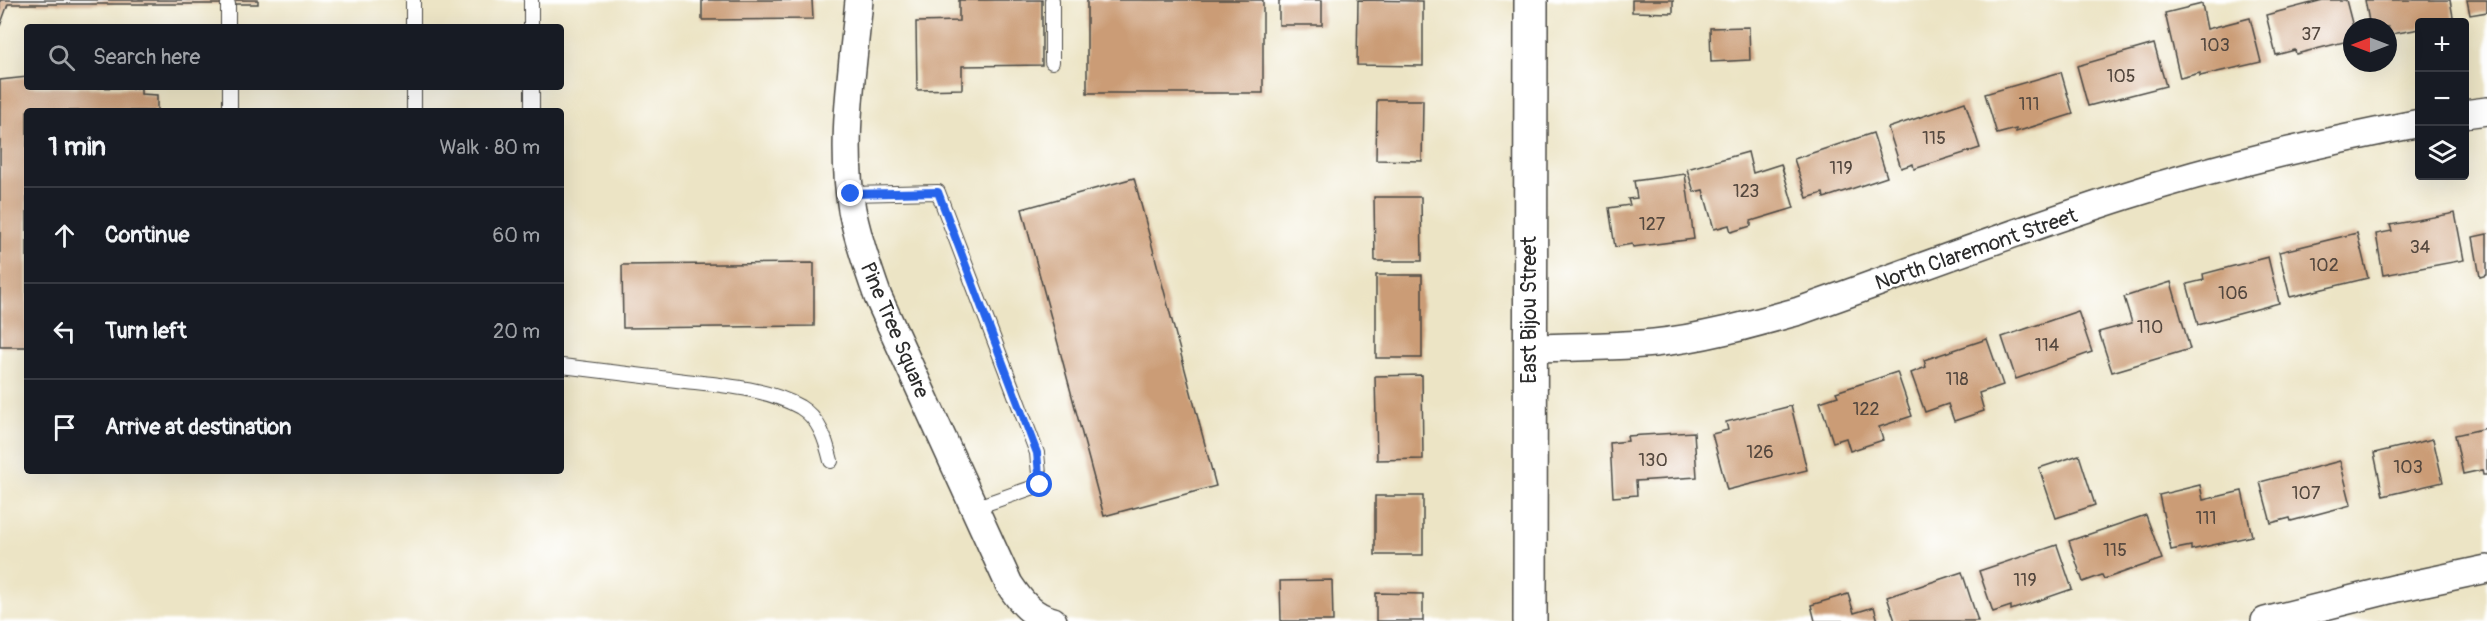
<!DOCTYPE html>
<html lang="en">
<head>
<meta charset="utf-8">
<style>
  body { margin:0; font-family:Pangolin,sans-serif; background:#242831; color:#f1f3f6 }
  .controls { position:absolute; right:18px; top:18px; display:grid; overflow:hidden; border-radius:6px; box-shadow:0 6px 24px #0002 }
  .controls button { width:54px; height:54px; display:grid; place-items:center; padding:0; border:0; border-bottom:2px solid #363941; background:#171b24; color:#f1f3f6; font:30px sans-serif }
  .compass { position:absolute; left:2343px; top:18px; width:54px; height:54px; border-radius:50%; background:#171b24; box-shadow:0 6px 24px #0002; rotate:270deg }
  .stop { position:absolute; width:18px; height:18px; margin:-14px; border:4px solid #2563eb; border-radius:50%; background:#fff }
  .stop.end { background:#2563eb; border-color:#fff; box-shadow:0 2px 6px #0008 }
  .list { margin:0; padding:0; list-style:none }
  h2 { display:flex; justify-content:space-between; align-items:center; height:78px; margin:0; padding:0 24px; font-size:26px }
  h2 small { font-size:20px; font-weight:400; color:#9ea1a6 }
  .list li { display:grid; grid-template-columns:39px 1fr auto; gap:18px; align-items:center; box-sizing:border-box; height:96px; padding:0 24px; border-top:2px solid #363941 }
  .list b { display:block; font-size:22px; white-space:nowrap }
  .list em { font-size:20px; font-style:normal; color:#9ea1a6 }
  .icon { flex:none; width:33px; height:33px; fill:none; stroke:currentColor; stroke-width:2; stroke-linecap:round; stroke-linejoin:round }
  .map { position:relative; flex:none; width:2487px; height:621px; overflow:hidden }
  .search { position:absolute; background:#171b24; box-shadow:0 6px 24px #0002; left:24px; top:24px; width:540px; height:66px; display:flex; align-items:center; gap:15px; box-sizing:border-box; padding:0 21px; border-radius:6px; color:#9ea1a6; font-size:22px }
  .panel { position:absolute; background:#171b24; box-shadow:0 6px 24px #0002; left:24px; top:108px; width:540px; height:366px; border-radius:6px }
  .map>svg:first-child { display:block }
</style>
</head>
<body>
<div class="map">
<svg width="2487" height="621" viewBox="0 0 2487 621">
  <rect width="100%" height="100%" fill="#fff"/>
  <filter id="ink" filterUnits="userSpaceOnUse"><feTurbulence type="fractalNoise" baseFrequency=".0167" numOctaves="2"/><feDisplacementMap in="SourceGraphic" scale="12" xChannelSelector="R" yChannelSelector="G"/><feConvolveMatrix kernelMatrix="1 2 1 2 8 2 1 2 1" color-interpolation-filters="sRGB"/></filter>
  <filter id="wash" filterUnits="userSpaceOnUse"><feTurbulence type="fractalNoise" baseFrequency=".008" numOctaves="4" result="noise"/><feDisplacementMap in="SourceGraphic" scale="24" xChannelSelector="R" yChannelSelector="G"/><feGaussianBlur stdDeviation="1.35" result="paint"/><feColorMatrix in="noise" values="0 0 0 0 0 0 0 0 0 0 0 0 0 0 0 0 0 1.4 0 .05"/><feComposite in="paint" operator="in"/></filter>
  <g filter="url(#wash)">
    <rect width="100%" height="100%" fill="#ece4c5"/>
    <g id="blocks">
      <g fill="#cb9c76">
        <polygon points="0,0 258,0 258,4 8,4 0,26"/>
        <polygon points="702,0 812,0 813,19 702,20"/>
        <polygon points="959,0 1042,0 1042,65 962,66 962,89 917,90 916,22 959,21"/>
        <rect x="1087" y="0" width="176" height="93"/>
        <rect x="1279" y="0" width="43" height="25"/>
        <polygon points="1358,0 1423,1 1423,66 1357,65"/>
        <polygon points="1632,0 1673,0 1673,13 1632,12"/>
        <polygon points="2323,0 2346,0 2353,27 2352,40 2296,54 2295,50 2276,55 2266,15"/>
        <polygon points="2365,0 2450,0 2454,22 2420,22 2420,29 2392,34 2388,27 2370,27"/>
        <polygon points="2467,0 2487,0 2487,12 2470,15"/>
        <polygon points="2202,4 2207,29 2250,18 2261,62 2200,76 2200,73 2180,78 2165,13"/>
        <polygon points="1749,27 1750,60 1711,62 1710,28"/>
        <polygon points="2154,44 2166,86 2088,106 2077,66"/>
        <polygon points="2061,72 2073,114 2016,132 2016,129 1997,134 1985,94"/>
        <polygon points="27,77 27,87 141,88 141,94 157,95 157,111 27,111 27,347 0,347 0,80"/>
        <polygon points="1377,100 1423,100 1422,161 1376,160"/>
        <polygon points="1965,102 1980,148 1914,169 1913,164 1901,168 1888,128"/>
        <polygon points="1873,133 1887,177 1824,198 1823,193 1807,198 1794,159"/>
        <polygon points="1748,152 1753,173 1781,164 1794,208 1751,221 1751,226 1731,232 1729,225 1714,229 1703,190 1694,192 1687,169"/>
        <polygon points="1685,174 1694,239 1633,247 1632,244 1615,247 1609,208 1630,205 1628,199 1637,198 1634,181"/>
        <polygon points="1134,178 1216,486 1104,516 1022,209"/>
        <polygon points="1374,197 1421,197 1422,261 1375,261"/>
        <polygon points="2455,213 2464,260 2383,275 2376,234 2392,231 2390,225"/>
        <polygon points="2357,233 2368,278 2290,297 2279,252"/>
        <polygon points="2487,234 2487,275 2480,277 2473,237"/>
        <polygon points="2268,257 2279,303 2198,325 2187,284 2204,280 2203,274"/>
        <polygon points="814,263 814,326 623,328 622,265"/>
        <rect x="1376" y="275" width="46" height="83"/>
        <polygon points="2171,282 2190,349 2112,372 2099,332 2132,323 2124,297"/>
        <polygon points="2078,311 2092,352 2016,379 2002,337"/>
        <polygon points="1987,339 2003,385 1979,393 1984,411 1954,421 1948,404 1925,412 1911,373 1926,367 1924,360"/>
        <polygon points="1897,372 1912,416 1879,427 1883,440 1850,451 1846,438 1833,442 1820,402 1838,396 1836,392"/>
        <polygon points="1422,375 1423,459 1377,460 1375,376"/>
        <polygon points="1791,406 1807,470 1727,490 1712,434 1728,430 1726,422"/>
        <polygon points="2487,428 2487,475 2483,475 2482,470 2463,474 2455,435"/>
        <polygon points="1694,432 1697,477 1636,481 1637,495 1613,497 1610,443 1628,441 1627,436"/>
        <polygon points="2433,439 2443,482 2383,496 2374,453"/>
        <polygon points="2079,455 2095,505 2056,518 2039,468"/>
        <polygon points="2340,461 2351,505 2291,521 2290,518 2271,523 2260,482"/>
        <polygon points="2200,485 2203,500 2242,491 2252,536 2191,550 2191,546 2171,550 2159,495"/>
        <rect x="1375" y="496" width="48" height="59"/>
        <polygon points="2146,515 2162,559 2104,579 2102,575 2083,582 2069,541"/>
        <polygon points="2057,545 2072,589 2011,610 2011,606 1993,612 1979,571"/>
        <polygon points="1962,572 1978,621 1895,621 1887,597"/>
        <polygon points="1332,580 1333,621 1281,621 1280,581"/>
        <polygon points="1376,593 1423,594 1423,621 1376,621"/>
        <polygon points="1848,594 1854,613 1874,607 1878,621 1815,621 1811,605"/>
      </g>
    </g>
  </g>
  <g filter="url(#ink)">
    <use href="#blocks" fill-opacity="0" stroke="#484742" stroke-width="1.5"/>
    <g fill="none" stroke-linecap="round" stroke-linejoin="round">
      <defs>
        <g id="service">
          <polyline points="413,0 413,27"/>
          <polyline points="531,0 531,27"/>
          <polyline points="1052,0 1052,62"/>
          <polyline points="228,4 228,27"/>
          <polyline points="230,87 230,111"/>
          <polyline points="414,87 414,111"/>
          <polyline points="532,87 532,111"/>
          <polyline points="851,194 938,192 1037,453 1040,485 974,508"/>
          <path d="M562 366C603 371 644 376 685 381 722 385 766 388 800 407 820 419 826 441 831 461"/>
        </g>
        <g id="minor">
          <path d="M859 0C853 69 840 141 852 210 858 240 868 269 878 297L1009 584C1021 602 1032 616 1053 621"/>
          <polyline points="2464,114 2487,111"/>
          <path d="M1529 348C1571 347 1613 347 1654 343 1704 338 1752 324 1799 311 1907 273 2015 231 2125 196 2221 165 2320 143 2420 123"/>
          <polyline points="2265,621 2397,588 2487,569"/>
        </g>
        <polyline id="tertiary" points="1530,621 1531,0"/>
      </defs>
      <use href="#service" stroke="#484742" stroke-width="16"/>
      <use href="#minor" stroke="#484742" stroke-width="30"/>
      <use href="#tertiary" stroke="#484742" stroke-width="36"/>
      <use href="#service" stroke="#fff" stroke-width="14"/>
      <use href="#minor" stroke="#fff" stroke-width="27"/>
      <use href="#tertiary" stroke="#fff" stroke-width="33"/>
    </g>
  </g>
  <g fill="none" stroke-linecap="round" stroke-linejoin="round" filter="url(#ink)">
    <polyline stroke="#2563eb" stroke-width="8" points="851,194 938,192 1037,453 1040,485"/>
  </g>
  <g text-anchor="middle" stroke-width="5" stroke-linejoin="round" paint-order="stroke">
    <g font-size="18" fill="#53473e">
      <text x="2311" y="40">37</text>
      <text x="2215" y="51">103</text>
      <text x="2121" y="82">105</text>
      <text x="2029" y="110">111</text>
      <text x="1934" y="144">115</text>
      <text x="1841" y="174">119</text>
      <text x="1746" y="197">123</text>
      <text x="1652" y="230">127</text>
      <text x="2420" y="253">34</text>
      <text x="2324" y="271">102</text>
      <text x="2233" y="299">106</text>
      <text x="2150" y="333">110</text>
      <text x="2047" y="351">114</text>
      <text x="1957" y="385">118</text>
      <text x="1866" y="415">122</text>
      <text x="1760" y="458">126</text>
      <text x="1653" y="466">130</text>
      <text x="2408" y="473">103</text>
      <text x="2306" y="499">107</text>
      <text x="2206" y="524">111</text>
      <text x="2115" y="556">115</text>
      <text x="2025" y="586">119</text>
    </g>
    <g font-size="21" fill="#2b2b2b" stroke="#fff">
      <text transform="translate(1976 249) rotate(-19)" y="7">North Claremont Street</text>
      <text transform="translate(1529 310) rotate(-90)" y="7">East Bijou Street</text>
      <text transform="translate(895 330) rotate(67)" y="7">Pine Tree Square</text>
    </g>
  </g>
</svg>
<div class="controls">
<button>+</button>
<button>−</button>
<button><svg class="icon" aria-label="layers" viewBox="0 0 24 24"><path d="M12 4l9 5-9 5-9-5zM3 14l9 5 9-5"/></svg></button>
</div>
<svg class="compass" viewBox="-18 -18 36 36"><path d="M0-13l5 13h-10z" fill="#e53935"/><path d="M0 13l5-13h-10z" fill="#9ea1a6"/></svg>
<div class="stop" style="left:1040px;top:485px"></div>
<div class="stop end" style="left:851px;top:194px"></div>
<div class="search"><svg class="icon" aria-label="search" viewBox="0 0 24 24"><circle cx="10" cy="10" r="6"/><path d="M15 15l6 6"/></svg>Search here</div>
<section class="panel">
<h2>1 min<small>Walk · 80 m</small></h2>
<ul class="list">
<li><svg class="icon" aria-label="ahead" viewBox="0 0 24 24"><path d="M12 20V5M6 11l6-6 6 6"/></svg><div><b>Continue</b></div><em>60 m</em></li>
<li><svg class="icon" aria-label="left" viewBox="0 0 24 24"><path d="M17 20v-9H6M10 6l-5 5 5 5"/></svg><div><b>Turn left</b></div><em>20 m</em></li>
<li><svg class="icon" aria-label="arrive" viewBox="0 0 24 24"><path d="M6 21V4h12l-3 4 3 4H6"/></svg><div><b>Arrive at destination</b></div></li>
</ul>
</section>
</div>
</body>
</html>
